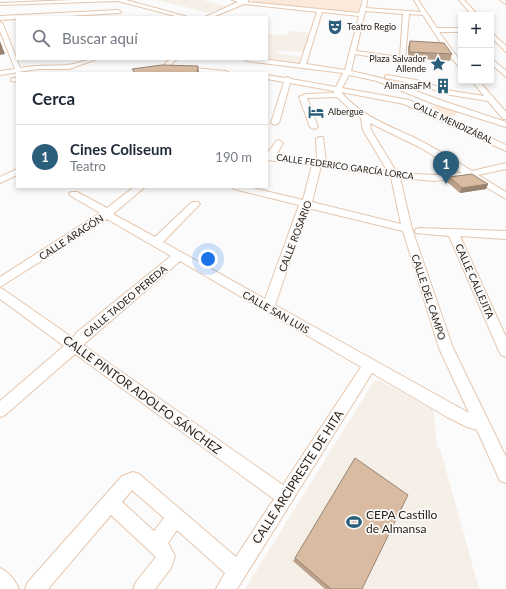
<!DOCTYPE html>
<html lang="es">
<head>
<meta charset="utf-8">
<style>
  body { margin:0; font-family:Lato,sans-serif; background:#f6f6f7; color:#1f2937 }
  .controls { position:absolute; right:12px; top:12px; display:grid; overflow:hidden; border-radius:0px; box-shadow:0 2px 6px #0003 }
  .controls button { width:36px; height:36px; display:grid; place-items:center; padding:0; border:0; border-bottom:1px solid #e0e1e3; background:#fff; color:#1f2937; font:20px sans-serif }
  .you { position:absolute; left:208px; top:259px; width:14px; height:14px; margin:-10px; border:3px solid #fff; border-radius:50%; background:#1a73e8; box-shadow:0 0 0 6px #1a73e833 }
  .badge { display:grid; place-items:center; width:26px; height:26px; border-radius:50%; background:#2b5e7a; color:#fff; font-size:13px; font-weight:700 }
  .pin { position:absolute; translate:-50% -33px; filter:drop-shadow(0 1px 2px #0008) }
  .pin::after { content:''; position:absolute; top:21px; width:14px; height:12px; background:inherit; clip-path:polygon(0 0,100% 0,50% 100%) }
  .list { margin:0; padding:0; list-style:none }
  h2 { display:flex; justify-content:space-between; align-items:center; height:52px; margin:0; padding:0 16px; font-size:17px }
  h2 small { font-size:13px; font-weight:400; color:#747a83 }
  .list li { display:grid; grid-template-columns:26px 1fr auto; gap:12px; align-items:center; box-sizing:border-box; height:64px; padding:0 16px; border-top:1px solid #e0e1e3 }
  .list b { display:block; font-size:15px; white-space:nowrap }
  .list p { margin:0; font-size:13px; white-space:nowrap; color:#747a83 }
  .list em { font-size:13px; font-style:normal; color:#747a83 }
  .icon { flex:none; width:22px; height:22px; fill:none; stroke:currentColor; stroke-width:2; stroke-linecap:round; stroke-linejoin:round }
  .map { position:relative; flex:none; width:506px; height:589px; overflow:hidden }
  .search { position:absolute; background:#fff; box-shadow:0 2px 6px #0003; left:16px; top:16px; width:252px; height:44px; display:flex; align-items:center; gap:10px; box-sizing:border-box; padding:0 14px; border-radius:0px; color:#747a83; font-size:15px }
  .panel { position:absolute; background:#fff; box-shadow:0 2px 6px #0003; left:16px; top:72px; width:252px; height:116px; border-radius:0px }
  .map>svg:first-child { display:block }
</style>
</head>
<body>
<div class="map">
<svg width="506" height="589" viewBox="0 0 506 589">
  <rect width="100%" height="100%" fill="#fbfbfb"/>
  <g fill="#f6efe8">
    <polygon points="157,0 203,0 227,6 209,13"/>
    <polygon points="289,31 309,33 304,52 278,51 277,53 302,57 300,63 267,59 267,35 288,34"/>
    <polygon points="374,381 381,381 433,410 437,447 440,448 479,589 245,589"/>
  </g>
  <g fill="#fbe9db">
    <polygon points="253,0 361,0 358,12 355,13 250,2"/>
    <polygon points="437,104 459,112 449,119 429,109"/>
  </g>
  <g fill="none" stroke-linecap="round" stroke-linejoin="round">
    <defs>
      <g id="minor">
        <polygon points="73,0 126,0 188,17 179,17 118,1 0,5 0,3"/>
        <path d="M232 0H248V2L359 13 363 0H367L366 8 421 12 414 0H418L437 28H461V32H439L461 62V68L459 67 448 54 423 15 409 14 405 59 399 61 355 54 351 71 381 78 440 100 506 122V127L434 104 377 81 349 75 342 88 409 100 506 145V151L404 104 341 92C360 115 387 125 413 137 433 147 453 159 472 171L506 163V169L478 175 506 192V199L469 177 434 181 400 178 412 229 453 348 506 457V483L500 481 477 430 465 426 447 417 372 373 237 589H216L225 573 177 530 168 543 175 556 171 568 155 589H133L136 582 156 557 111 515 48 589H25L28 582 122 476 133 472 139 474 236 557 274 499 75 354 5 415 0 417V401L64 346 0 299V288L4 290 73 338 76 333 171 256 107 219 0 287V277L100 213 71 196 69 194 71 192H77L107 208 134 187H145L113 214 155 237 192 202H198L200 204 198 206 163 242 265 299 299 205 234 189 232 187H249L303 200 312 165 267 160V154L276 141 279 140 283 143 276 155 317 160 316 139 320 137H323L326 162 388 172 363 130 361 118 352 111 337 97 307 98 318 127 314 129 310 127 299 97 306 94 334 93V91L290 83 279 123 275 125 271 123 284 82 267 79V75L285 78 288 77 291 79 336 87 343 73 247 61 244 59H262L300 64 317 12 244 4 213 17H205L238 2ZM365 11 403 14 400 57 356 51ZM322 12 359 16 345 70 306 64ZM370 123 419 147 462 173 434 175 397 173 371 130ZM321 166 391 177 401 224 312 202ZM308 208 403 231 439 348 469 413 275 305ZM180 261 361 367 283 485 83 345ZM132 490 164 518 154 531 122 502Z"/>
        <polygon points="459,0 464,0 478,15 472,15"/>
        <polygon points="500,0 505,0 506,4"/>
        <polygon points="118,10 121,12 120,13 51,17 17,17 17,19 0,20 0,16"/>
        <path d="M0 22 3 24 20 68C36 65 51 66 67 65 77 64 86 59 97 59L69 69H38L0 75V71L15 69 0 31Z"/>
        <polygon points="491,32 506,46 506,52 491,37"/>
        <polygon points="491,58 506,71 506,77 491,64"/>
        <polygon points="170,59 177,59 165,70 161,70 161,68"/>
        <polygon points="183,67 226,71 229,73 205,73 181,70 181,68"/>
        <polygon points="387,75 416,80 452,91 484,96 472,81 479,81 506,112 506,119 503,119 488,101 451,95 415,84 385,78 385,76"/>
        <polygon points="13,78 17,78 17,82 11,81 11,79"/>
        <polygon points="17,169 17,175 0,183 0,177"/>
        <polygon points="420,228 506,231 506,239 460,236 506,337 506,357 501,355 499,351 449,236 416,233 415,231 416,229"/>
        <path d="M0 568C9 572 15 580 19 589H0Z"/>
      </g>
    </defs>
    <use href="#minor" stroke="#e5c6ad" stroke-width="2"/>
    <use href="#minor" fill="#fff" fill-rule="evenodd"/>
  </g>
  <g fill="#bba18b">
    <polygon points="410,41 452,54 450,61 408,58 408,47"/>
    <polygon points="449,177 488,184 486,189 460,193 447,182"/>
    <polygon points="295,558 362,589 325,589 293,561"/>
  </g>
  <g fill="#988371">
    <polygon points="0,41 5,54 0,55"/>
    <polygon points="198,66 199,73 197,73"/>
    <polygon points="488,184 486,189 460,193 462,188"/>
  </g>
  <g fill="#d9bba2" stroke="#988371">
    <polygon points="410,41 444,43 452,54 409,52"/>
    <polygon points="162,65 198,66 197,73 135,73 132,69"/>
    <polygon points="472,174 488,184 462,188 449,177"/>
    <polygon points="355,458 408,495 362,589 331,589 295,558"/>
  </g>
  <defs>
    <symbol id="theatre-bare" viewBox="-9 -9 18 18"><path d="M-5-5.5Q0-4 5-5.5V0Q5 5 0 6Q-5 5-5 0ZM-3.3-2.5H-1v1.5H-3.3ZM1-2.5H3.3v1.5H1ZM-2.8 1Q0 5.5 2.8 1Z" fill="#2b5e7a" stroke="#fbfbfb" stroke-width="2.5" paint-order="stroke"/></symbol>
    <symbol id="sight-bare" viewBox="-9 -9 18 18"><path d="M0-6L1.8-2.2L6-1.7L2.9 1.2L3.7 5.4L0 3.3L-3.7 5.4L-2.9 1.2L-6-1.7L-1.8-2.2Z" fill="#2b5e7a" stroke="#fbfbfb" stroke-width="2.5" paint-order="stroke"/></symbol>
    <symbol id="building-bare" viewBox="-9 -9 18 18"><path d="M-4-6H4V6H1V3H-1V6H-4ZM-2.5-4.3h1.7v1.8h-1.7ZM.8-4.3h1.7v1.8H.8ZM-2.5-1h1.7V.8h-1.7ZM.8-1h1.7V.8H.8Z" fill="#2b5e7a" stroke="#fbfbfb" stroke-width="2.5" paint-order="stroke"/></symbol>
    <symbol id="hotel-bare" viewBox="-9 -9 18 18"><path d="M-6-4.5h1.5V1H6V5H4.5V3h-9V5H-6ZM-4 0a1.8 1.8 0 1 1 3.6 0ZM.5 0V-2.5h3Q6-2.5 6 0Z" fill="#2b5e7a" stroke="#fbfbfb" stroke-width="2.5" paint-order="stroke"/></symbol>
    <symbol id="stadium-bare" viewBox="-9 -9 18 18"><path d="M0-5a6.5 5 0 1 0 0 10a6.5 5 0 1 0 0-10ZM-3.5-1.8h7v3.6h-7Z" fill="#2b5e7a" stroke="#fbfbfb" stroke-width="2.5" paint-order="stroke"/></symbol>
  </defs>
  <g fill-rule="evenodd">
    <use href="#theatre-bare" x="324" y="16" width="22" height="22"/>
    <use href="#sight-bare" x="427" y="53" width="22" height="22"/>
    <use href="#building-bare" x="432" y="75" width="22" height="22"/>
    <use href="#hotel-bare" x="305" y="101" width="22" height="22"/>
    <use href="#stadium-bare" x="343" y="511" width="22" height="22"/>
  </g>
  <g text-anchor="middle" stroke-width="3.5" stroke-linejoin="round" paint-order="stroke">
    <g font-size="9" fill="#2b2016" stroke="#fbfbfb" text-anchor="start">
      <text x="347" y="30">Teatro Regio</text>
      <text x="426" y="62" text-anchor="end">Plaza Salvador<tspan x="426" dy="10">Allende</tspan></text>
      <text x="431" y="89" text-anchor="end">AlmansaFM</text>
      <text x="328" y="115">Albergue</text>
    </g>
    <g font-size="9" fill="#2b2016" stroke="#fbfbfb">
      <text transform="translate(453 123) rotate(25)" y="3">CALLE MENDIZÁBAL</text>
      <text transform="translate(345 167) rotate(8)" y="3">CALLE FEDERICO GARCÍA LORCA</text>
    </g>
    <g font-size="10" fill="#2b2016" stroke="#fbfbfb">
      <text transform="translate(295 236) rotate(-69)" y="4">CALLE ROSARIO</text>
      <text transform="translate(71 237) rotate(-33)" y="4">CALLE ARAGÓN</text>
      <text transform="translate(475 281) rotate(66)" y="4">CALLE CALLEJITA</text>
      <text transform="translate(429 297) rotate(72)" y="4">CALLE DEL CAMPO</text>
      <text transform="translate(125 301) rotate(-40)" y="4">CALLE TADEO PEREDA</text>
      <text transform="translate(276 312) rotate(30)" y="4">CALLE SAN LUIS</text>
    </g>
    <g font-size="12" fill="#2b2016" stroke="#fbfbfb">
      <text transform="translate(142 395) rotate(36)" y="4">CALLE PINTOR ADOLFO SÁNCHEZ</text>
      <text transform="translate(298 477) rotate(-57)" y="4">CALLE ARCIPRESTE DE HITA</text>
    </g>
    <g font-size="12" fill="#2b2016" stroke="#fbfbfb" text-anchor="start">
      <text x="366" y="519">CEPA Castillo<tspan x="366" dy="14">de Almansa</tspan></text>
    </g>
  </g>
</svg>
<div class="controls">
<button>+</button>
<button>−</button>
</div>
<div class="you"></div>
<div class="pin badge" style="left:446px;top:184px">1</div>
<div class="search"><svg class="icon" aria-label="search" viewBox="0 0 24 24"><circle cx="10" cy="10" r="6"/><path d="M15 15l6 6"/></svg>Buscar aquí</div>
<section class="panel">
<h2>Cerca<small></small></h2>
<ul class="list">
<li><span class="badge">1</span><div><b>Cines Coliseum</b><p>Teatro</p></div><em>190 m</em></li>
</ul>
</section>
</div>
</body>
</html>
